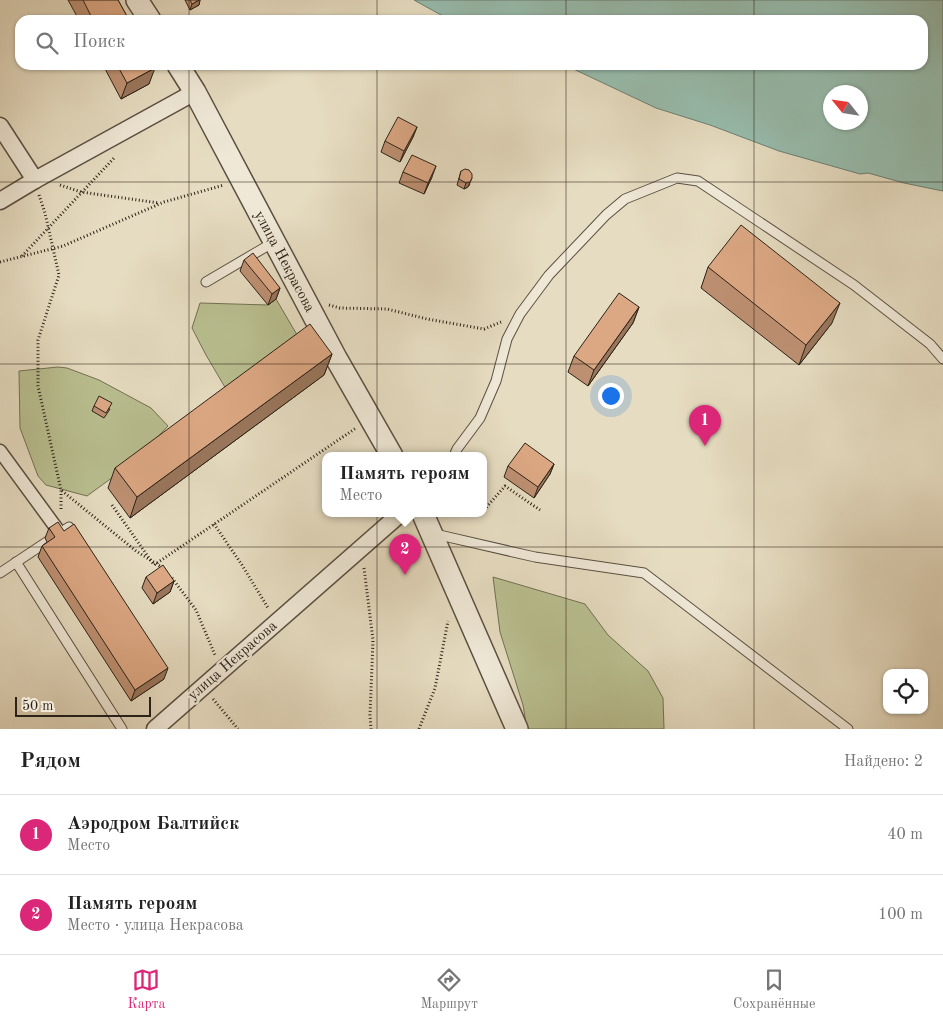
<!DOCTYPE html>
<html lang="ru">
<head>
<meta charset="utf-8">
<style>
  body { margin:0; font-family:"Old Standard TT",serif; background:#f6f6f6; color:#222 }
  .controls { position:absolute; right:15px; bottom:15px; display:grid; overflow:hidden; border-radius:10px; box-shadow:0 1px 4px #0004 }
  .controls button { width:45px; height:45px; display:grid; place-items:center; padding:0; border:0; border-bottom:1px solid #e0e0e0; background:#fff; color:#222; font:25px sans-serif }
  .compass { position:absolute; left:823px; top:85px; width:45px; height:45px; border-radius:50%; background:#fff; box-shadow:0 1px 4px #0004; rotate:300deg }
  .scale { position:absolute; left:15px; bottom:12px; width:136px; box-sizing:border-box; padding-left:5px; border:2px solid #2c2218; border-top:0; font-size:14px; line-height:18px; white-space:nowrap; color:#2c2218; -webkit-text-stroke:4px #efe8d7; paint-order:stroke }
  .you { position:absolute; left:610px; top:395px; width:18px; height:18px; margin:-12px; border:4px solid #fff; border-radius:50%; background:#1a73e8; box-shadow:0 0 0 8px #1a73e833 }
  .badge { display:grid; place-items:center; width:32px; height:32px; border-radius:50%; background:#db2777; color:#fff; font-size:16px; font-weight:700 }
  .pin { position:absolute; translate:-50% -41px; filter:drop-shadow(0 1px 2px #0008) }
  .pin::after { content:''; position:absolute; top:26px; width:18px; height:15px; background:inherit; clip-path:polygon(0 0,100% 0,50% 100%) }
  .popup { position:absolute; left:322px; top:452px; width:165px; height:65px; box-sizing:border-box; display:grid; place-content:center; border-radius:10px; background:#fff; filter:drop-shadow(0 1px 4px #0005); font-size:16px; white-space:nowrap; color:#767676 }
  .popup b { font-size:19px; color:#222 }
  .popup::after { content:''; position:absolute; left:50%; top:100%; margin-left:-10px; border:10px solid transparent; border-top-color:#fff }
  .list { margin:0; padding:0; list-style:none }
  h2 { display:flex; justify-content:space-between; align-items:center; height:65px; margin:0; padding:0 20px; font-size:21px }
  h2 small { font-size:16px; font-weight:400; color:#767676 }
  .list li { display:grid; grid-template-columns:32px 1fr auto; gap:15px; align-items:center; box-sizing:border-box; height:80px; padding:0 20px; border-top:1px solid #e0e0e0 }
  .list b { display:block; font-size:19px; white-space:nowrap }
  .list p { margin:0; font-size:16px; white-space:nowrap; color:#767676 }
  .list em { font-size:16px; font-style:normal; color:#767676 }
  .icon { flex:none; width:28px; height:28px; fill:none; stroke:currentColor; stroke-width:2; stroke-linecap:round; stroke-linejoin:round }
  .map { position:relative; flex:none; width:943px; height:729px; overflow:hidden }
  .search { position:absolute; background:#fff; box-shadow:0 1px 4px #0004; left:15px; right:15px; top:15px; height:55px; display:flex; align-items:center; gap:12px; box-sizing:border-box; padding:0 18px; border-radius:15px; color:#767676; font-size:19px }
  .sheet { height:225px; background:#fff }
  nav { display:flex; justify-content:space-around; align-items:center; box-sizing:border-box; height:70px; border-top:1px solid #e0e0e0; background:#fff; font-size:14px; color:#767676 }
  nav a { display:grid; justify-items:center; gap:2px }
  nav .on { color:#db2777 }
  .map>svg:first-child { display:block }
</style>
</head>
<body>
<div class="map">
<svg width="943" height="729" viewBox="0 0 943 729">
  <rect width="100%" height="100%" fill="#e6dcc1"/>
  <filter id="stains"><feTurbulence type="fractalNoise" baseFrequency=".004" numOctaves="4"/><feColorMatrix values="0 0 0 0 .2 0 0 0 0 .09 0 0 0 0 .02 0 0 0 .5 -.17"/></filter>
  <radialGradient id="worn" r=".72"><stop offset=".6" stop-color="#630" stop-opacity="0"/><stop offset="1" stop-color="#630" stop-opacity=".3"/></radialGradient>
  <g fill="#b9bf90" stroke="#727054">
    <polygon points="276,299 303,345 226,389 206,355 192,328 200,303 268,305"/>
    <polygon points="58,367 67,368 99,380 151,408 168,426 135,461 87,496 46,485 38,476 20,428 19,371"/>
    <polygon points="493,577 585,604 608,635 648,671 663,698 664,729 527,729 523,705 500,632"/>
  </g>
  <path fill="#97bcad" stroke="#6c7e71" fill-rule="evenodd" d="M414 0H943V191L904 183 868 173 860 174 779 151 710 125 656 108 565 65H923V20H450ZM830 92H860V122H830Z"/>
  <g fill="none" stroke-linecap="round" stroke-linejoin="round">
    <defs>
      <g id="service">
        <polyline points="206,282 274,242"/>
        <polyline points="454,456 457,449 480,418 496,381 507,339 520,314 549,275 606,215 625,199 677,178 698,181 854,285 930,344 943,359"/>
        <polyline points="435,534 535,557 644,573 848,729"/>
        <polyline points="16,562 122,729"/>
        <polyline points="0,573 69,527"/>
      </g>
      <polyline id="pedestrian" points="0,451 60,533"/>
      <g id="minor">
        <polyline points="0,126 35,180"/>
        <polyline points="0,201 35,180 195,92"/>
        <polyline points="155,729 400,514"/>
      </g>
      <g id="tertiary">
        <polyline points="137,0 150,20"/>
        <polyline points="178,65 195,92 336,358 392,456"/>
        <polyline points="423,514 517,729"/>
      </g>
    </defs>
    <use href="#service" stroke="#5a5042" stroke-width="11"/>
    <use href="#pedestrian" stroke="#5a5042" stroke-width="15"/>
    <use href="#minor" stroke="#5a5042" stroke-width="19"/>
    <use href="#tertiary" stroke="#5a5042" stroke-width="24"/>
    <g stroke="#2c2218" stroke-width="3" stroke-dasharray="1 2.5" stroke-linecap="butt">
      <polyline points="60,185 81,192 159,203"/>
      <polyline points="39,195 45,213 59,275 38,340 38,386 61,490 136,551 163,568"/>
      <polyline points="22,256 115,157"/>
      <polyline points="0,262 63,246 164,202 224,185"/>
      <polyline points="329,305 340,308 387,309 427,319 484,329 501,322"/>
      <polyline points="112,505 154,565 356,428"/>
      <polyline points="61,509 61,490"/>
      <polyline points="484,510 505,486 540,510"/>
      <polyline points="479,514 481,514"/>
      <polyline points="214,524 242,565 268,608"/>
      <polyline points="364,568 373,640 370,715 371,729"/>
      <polyline points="172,578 196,610 215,655"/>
      <polyline points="213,699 238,729"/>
      <polyline points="419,729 435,688 448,621"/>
    </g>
    <use href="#service" stroke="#efe8d7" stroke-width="9"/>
    <use href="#pedestrian" stroke="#efe8d7" stroke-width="12"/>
    <use href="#minor" stroke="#efe8d7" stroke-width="16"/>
    <use href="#tertiary" stroke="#efe8d7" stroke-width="21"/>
  </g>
  <g fill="#bd9072" stroke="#2c2218">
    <polygon points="68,0 118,0 129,20 79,20"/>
    <polygon points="185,0 200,0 199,5 190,10"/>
    <polygon points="103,65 153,65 149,84 121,99"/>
    <polygon points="417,127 413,137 400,162 381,152 385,141"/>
    <polygon points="461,171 470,184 468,187 464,189 457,185"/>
    <polygon points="403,172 432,177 424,194 399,183"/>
    <polygon points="244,260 280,288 276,299 268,305 240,271"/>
    <polygon points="708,267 832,323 799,365 701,288"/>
    <polygon points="639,307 633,323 588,386 568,372 574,356"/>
    <polygon points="332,354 324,375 130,518 108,488 115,468"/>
    <polygon points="94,406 110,409 104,418 92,411"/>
    <polygon points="554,464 550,474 534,498 504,477 508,466"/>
    <polygon points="49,528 164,679 131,701 38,557 42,546 47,542 45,538"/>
    <polygon points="146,577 174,581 170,592 153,604 142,588"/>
  </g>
  <g fill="#9a765c" stroke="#2c2218">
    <polygon points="199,0 200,0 199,5 190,10 192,4"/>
    <polygon points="155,68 149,84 121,99 127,83"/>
    <polygon points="417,127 413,137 400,162 404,151"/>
    <polygon points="436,166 432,177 424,194 428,183"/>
    <polygon points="472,178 468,187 464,189 466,183"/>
    <polygon points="280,288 276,299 268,305 272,294"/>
    <polygon points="840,303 832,323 799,365 806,345"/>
    <polygon points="639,307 633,323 588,386 594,370"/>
    <polygon points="332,354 324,375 130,518 137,497"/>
    <polygon points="554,464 550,474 534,498 538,487"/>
    <polygon points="174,581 170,592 153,604 157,593"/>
    <polygon points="168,668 164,679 131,701 135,690"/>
  </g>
  <g fill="#dca884" stroke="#2c2218">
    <polygon points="83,0 118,0 129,20 93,20"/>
    <polygon points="190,0 199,0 192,4"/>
    <polygon points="117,65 153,65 155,68 127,83"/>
    <polygon points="398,117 417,127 404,151 385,141"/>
    <polygon points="412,155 436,166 428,183 403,172"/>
    <polygon points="465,169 469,170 472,174 472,178 470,182 466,183 459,179 461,171"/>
    <polygon points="741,225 840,303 806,345 708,267"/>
    <polygon points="253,253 280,288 272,294 244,260"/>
    <polygon points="619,293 639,307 594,370 574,356"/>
    <polygon points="310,324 332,354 137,497 115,468"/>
    <polygon points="99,396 112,403 106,413 94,406"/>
    <polygon points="525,443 554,464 538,487 508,466"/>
    <polygon points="58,522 64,531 74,524 168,668 135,690 42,546 55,537 49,528"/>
    <polygon points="163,565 174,581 157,593 146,577"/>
  </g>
  <path fill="none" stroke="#2c2218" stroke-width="1" stroke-opacity="0.55" d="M189 0V20M377 0V20M566 0V20M754 0V20M189 65V729M377 65V729M566 65V729M754 65V729M0 182H943M0 364H943M0 547H943"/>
  <g text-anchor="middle" stroke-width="4.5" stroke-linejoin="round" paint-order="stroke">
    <g font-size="15" fill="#2c2218" stroke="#efe8d7">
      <text transform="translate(285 261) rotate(62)" y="5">улица Некрасова</text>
      <text transform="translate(232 660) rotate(-41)" y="5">улица Некрасова</text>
    </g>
  </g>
  <rect width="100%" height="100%" filter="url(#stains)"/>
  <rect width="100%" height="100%" fill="url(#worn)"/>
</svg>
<div class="controls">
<button><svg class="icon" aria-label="locate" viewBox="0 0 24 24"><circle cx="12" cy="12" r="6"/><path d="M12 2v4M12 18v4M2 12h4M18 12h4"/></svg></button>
</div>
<svg class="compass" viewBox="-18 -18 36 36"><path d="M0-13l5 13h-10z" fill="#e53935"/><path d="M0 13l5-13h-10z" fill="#767676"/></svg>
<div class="scale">50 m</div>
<div class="you"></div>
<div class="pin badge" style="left:705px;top:446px">1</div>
<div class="pin badge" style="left:405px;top:575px">2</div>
<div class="popup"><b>Память героям</b>Место</div>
<div class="search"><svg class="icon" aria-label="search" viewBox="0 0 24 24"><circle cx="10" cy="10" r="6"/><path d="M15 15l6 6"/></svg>Поиск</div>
</div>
<section class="sheet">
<h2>Рядом<small>Найдено: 2</small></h2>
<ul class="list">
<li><span class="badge">1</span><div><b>Аэродром Балтийск</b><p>Место</p></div><em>40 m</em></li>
<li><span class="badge">2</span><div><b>Память героям</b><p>Место · улица Некрасова</p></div><em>100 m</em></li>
</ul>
</section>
<nav>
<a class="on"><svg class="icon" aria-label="map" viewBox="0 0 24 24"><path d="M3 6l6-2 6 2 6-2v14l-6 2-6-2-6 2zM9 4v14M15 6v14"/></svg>Карта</a>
<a><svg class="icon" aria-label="directions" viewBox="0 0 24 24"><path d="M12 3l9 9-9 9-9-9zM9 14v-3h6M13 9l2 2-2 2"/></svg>Маршрут</a>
<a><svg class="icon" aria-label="saved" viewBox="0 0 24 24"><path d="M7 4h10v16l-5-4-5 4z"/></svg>Сохранённые</a>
</nav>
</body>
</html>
